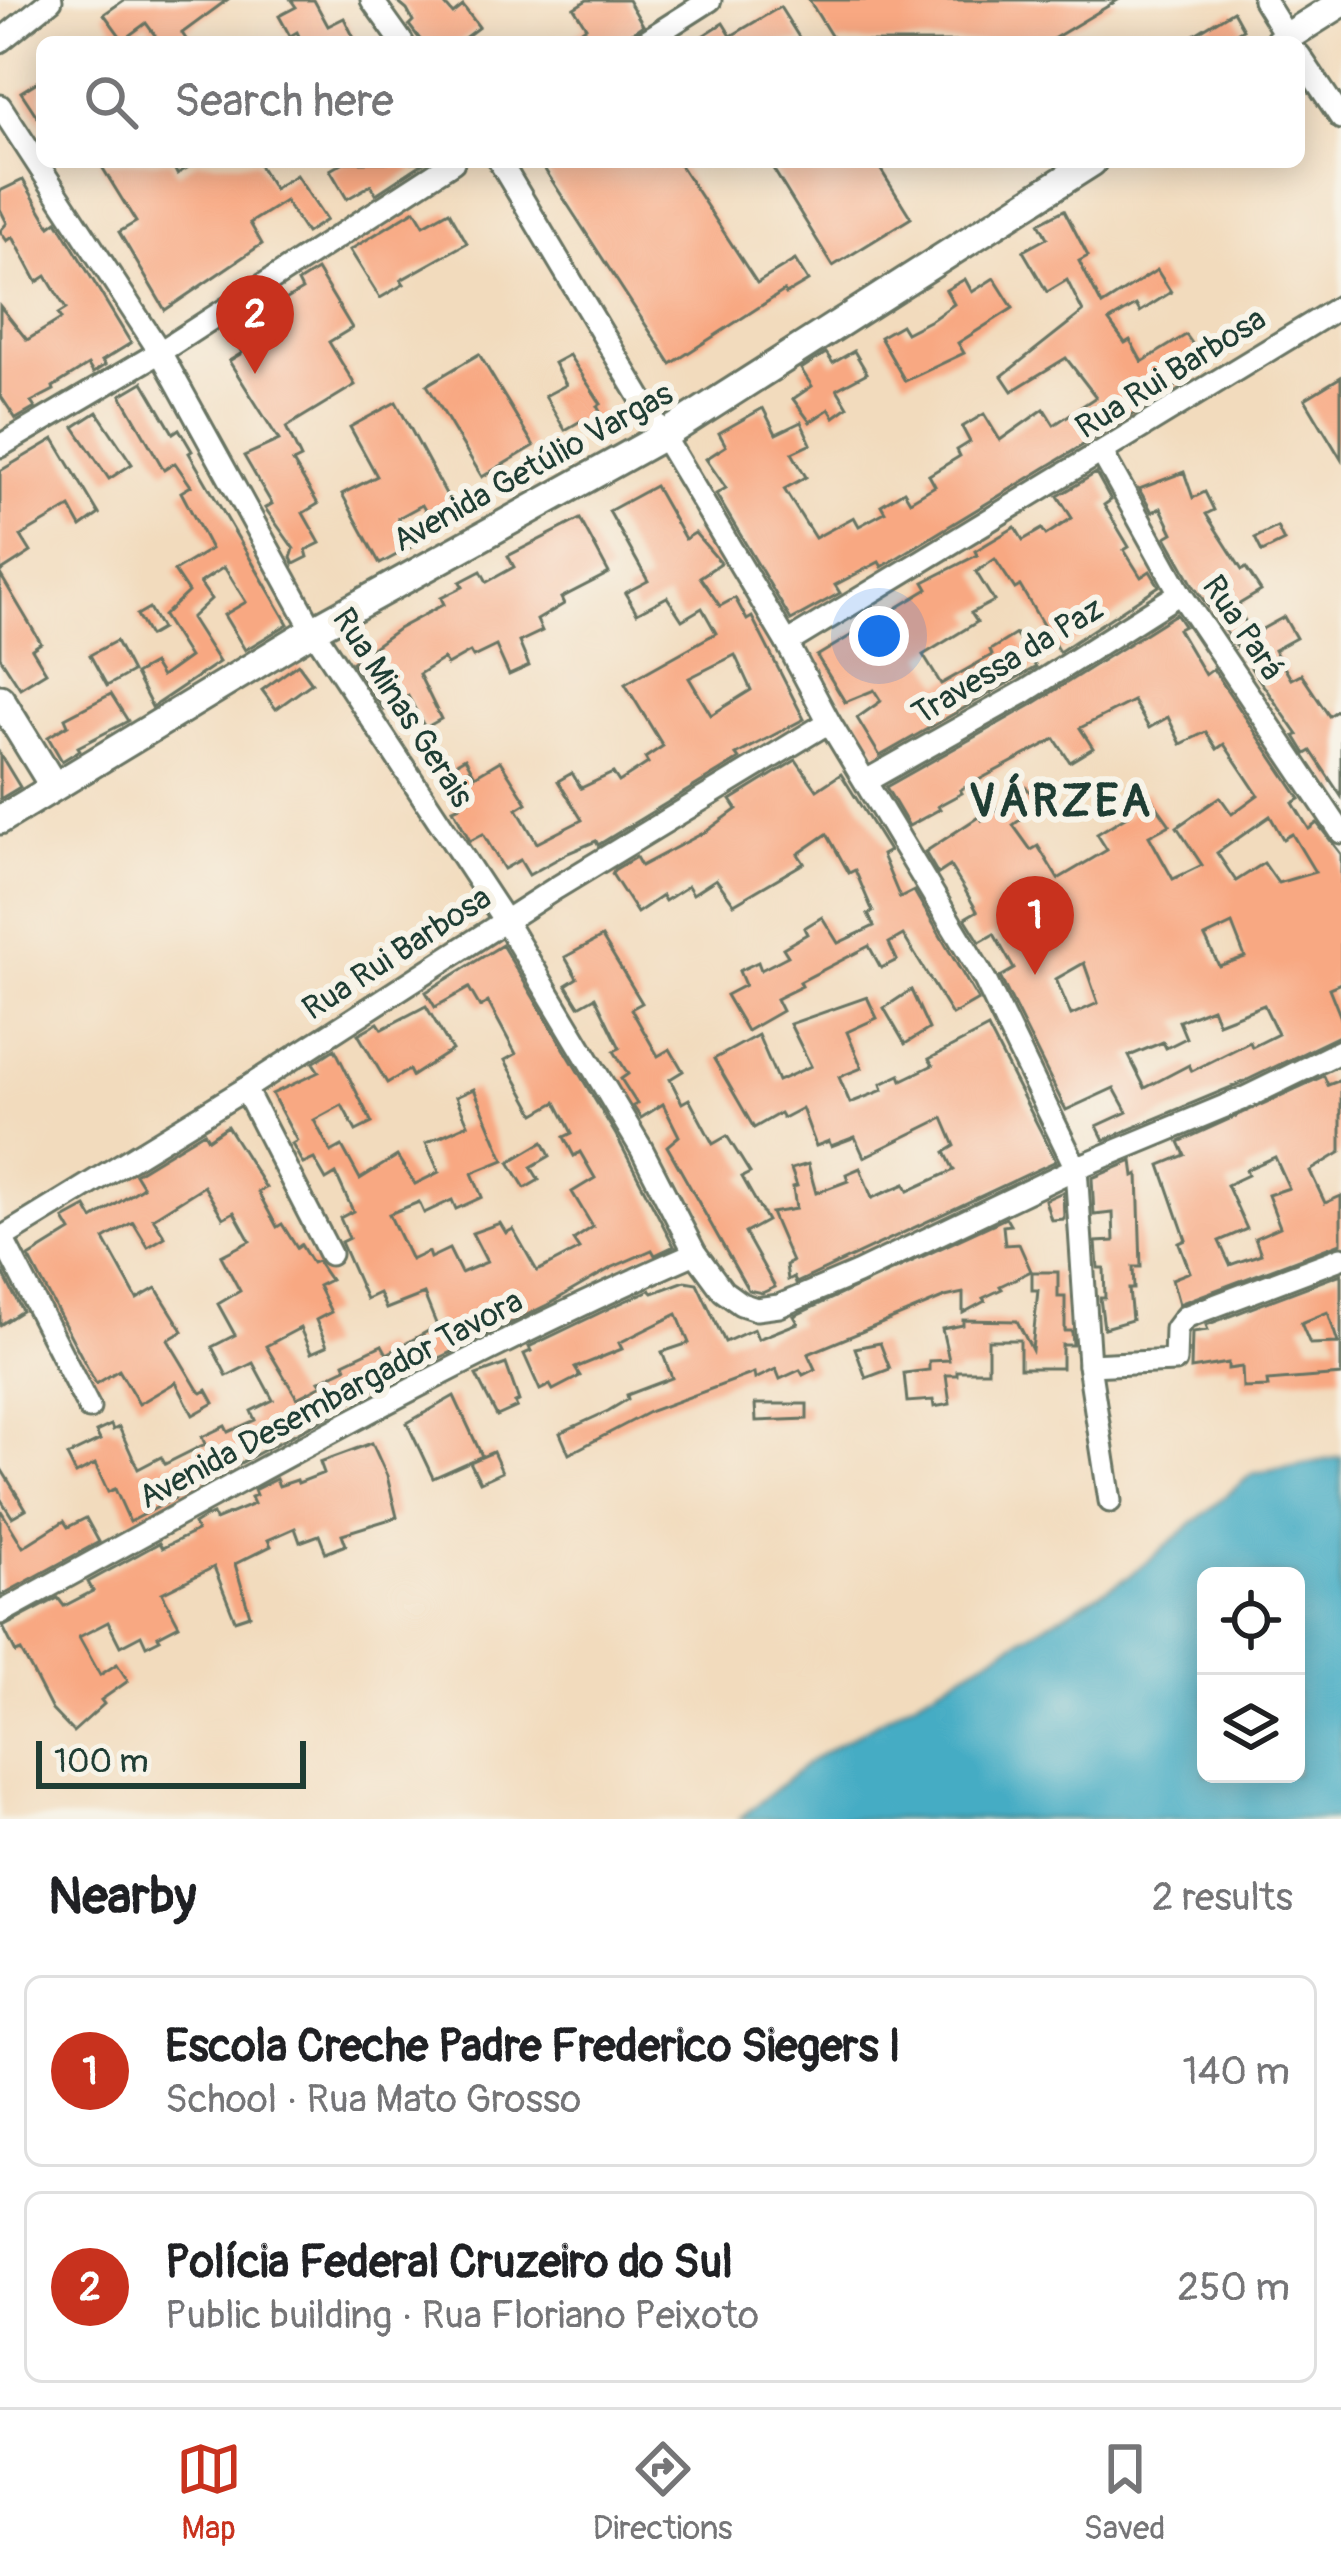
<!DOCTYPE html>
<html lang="en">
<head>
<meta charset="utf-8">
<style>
  body { margin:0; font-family:Pangolin,sans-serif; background:#f2f2f2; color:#202124 }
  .controls { position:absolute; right:36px; bottom:36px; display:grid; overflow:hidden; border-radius:18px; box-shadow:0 6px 30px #0003 }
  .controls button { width:108px; height:108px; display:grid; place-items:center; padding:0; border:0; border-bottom:3px solid #e0e0e0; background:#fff; color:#202124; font:60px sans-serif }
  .scale { position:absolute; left:36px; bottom:30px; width:270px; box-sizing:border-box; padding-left:12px; border:6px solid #1f3d34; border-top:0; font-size:33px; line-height:42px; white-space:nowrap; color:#1f3d34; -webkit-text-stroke:9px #f7f3e8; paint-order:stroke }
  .you { position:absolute; left:879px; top:636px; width:42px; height:42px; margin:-30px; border:9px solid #fff; border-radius:50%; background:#1a73e8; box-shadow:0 0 0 18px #1a73e833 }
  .badge { display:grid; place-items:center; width:78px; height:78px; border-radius:50%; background:#c8321e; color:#fff; font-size:39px; font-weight:700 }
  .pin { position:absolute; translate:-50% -99px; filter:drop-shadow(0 3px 6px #0008) }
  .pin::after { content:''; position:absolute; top:63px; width:42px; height:36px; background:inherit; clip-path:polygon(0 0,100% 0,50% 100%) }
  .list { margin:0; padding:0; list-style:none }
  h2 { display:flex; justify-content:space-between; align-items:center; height:156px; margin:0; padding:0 48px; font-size:51px }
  h2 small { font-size:39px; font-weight:400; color:#757577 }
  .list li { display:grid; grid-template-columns:78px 1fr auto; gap:36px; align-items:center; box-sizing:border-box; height:192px; margin:0 24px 24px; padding:0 24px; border:3px solid #e0e0e0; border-radius:18px }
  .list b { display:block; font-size:45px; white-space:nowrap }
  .list p { margin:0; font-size:39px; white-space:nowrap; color:#757577 }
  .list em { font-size:39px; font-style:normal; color:#757577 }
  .icon { flex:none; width:66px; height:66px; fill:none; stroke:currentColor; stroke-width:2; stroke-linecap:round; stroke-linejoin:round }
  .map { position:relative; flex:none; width:1341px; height:1819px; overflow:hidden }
  .search { position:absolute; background:#fff; box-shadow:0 6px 30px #0003; left:36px; right:36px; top:36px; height:132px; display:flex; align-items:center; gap:30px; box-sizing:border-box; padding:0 42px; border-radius:18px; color:#757577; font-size:45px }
  .sheet { height:588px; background:#fff }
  nav { display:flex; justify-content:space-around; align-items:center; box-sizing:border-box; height:168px; border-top:3px solid #e0e0e0; background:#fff; font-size:33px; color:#757577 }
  nav a { display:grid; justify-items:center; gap:6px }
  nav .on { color:#c8321e }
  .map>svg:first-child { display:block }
</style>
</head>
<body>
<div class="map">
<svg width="1341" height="1819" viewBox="0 0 1341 1819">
  <rect width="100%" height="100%" fill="#f7f3e8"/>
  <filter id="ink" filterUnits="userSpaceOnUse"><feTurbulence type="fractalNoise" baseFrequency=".00833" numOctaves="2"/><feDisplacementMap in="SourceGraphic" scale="24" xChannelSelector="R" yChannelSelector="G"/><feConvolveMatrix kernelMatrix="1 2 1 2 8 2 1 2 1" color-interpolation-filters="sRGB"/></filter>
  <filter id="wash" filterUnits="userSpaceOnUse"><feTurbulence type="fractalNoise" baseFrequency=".004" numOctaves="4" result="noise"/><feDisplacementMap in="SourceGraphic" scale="48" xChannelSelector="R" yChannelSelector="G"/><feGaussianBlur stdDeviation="2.7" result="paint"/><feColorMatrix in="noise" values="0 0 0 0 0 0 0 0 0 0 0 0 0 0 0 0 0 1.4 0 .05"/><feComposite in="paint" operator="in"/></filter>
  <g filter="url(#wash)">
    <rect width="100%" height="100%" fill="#f2dbbd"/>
    <path fill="#44acc4" stroke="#32747c" stroke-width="3" fill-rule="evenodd" d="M1341 1457V1819H739L810 1761 1130 1576 1252 1474ZM1206 1576H1296V1774H1206Z"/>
    <g id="blocks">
      <g fill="#f8a882" fill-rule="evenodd">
        <polygon points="124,0 227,0 182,33 188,42 160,42 146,23 123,40 104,14"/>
        <polygon points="291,0 314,0 328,26 344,18 356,42 298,42 301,40 297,32 290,36 279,16 296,7"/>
        <polygon points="395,0 441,0 453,14 463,6 479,27 459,42 422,42 409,25 413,21 407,10"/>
        <polygon points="587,0 628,0 643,25 625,38 623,34 611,42 564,42 586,27 574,8"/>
        <polygon points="809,0 1118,0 1048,42 835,42"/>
        <polygon points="780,7 802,42 693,42 723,23 731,36"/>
        <polygon points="1233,11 1243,29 1222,42 1182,42"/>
        <polygon points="42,79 42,124 21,92"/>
        <polygon points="99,162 171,162 177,174 197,162 257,162 274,189 296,175 326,220 306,233 285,201 250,223 262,244 165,310 119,232 136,222"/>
        <polygon points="344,162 425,162 376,194 371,185 347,199 330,170"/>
        <polygon points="540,162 678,162 757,283 795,260 808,281 786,294 784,291 671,364"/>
        <polygon points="769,162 876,162 911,218 833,266"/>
        <polygon points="23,180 50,226 57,221 131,343 102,361 105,365 93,373 88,365 53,387 54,390 31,402 35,408 16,419 0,395 0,306 27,340 61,319 58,314 66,309 46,276 37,282 13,237 7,241 0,231 7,223 0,209 0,191"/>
        <polygon points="415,210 424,225 449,211 467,243 401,280 404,284 380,298 350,250"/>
        <polygon points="1064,210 1088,256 1079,261 1102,305 1157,270 1171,292 1140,312 1136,305 1109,321 1125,343 1130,340 1142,362 1186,335 1206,363 1162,397 882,567 879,562 835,585 840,593 791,620 716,494 726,488 706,459 726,446 719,433 763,408 776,434 801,422 811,444 792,453 806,477 784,489 815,538 854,517 859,526 885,512 881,505 904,491 910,501 935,486 929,475 960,456 957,450 970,442 962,427 984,414 1000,440 1044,409 1054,425 1096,397 1066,358 1012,391 1002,376 1083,312 1067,280 1047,292 1023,251 1047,238 1039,223"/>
        <polygon points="317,270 352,328 329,342 355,385 286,427 301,458 293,462 318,504 303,513 320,543 306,550 308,557 294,564 291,558 294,549 265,508 272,504 244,456 279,440 229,361 242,353 230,333 302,290 298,282"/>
        <polygon points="994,278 1013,308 958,343 964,353 905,381 880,337 901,325 906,333 933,319 954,304 946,290 965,279 972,292"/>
        <polygon points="854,351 867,373 837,389 848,407 834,417 829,409 810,422 793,399 812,386 801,369 826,353 833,363"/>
        <polygon points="479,354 534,446 482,477 427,385"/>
        <polygon points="569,355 601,404 597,406 607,425 591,433 584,419 565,430 545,396 566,385 554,363"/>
        <polygon points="1341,377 1341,459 1305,399"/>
        <polygon points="143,382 173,433 179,429 192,451 189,453 288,624 245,650 224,615 246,602 224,567 200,583 211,599 191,618 219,662 152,707 135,674 153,664 161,677 189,657 163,616 188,592 174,571 211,549 181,492 191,486 175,463 164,470 121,395"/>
        <polygon points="396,402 452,505 429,517 422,505 398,518 413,546 380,564 342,494 377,476 350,427"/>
        <polygon points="97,412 132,464 109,479 74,427"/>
        <polygon points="54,439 99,514 81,527 70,507 21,536 31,552 0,572 0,471"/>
        <polygon points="1184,472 1193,498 1205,492 1214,510 1206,514 1242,570 1246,568 1261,591 1236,606 1253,634 1284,617 1296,638 1274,650 1291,679 1301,674 1329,716 1341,708 1341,796 1311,751 1306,754 1295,736 1298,735 1193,585 1166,537 1173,533 1161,508 1152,512 1139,489"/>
        <polygon points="1096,473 1111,500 1104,505 1129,547 1124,550 1141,577 1150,571 1159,586 1059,652 1020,586 1015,589 995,559 976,572 994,601 971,613 977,622 923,655 941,684 992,655 990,650 1016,634 1036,667 880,756 857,718 881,701 874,690 845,702 817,656 928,589 924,582 977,555 975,551 1015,527 1023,540 1042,529 1046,535 1072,518 1058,496"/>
        <path d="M655 486 685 539 695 533 721 563 700 577 720 606 735 598 747 620 752 617 804 719 736 755 739 759 598 845 596 841 568 853 529 875 520 860 504 869 483 834 470 841 453 809 460 806 441 772 465 758 475 776 500 761 527 803 517 809 537 843 582 820 558 781 572 773 581 788 613 773 619 782 648 763 645 758 663 746 625 684 716 633 702 608 682 620 667 597 637 613 625 593 648 581 609 511ZM735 655 751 690 711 715 689 678Z"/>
        <polygon points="580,519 609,573 561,598 564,604 537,620 542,631 519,642 529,666 509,675 496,646 473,657 470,652 447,665 443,659 419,674 441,719 425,728 408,696 384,710 352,662 398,629 444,604 441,598 463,587 460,582 481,571 487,582 514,567 508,556"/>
        <polygon points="1277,527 1284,541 1262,552 1255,538"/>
        <polygon points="0,574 41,643 32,649 46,672 20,688 0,657"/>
        <polygon points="149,608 161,629 149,636 137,615"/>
        <path d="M1176 614 1184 626 1178 629 1205 675 1213 669 1300 799 1293 803 1309 829 1317 823 1341 854V983L1329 988 1341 1018V1035L1241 1083 1104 1140 1097 1126 1127 1112 1114 1088 1066 1110 1000 977 1014 969 994 934 980 942 965 918 977 911 966 892 950 866 938 874 925 852 980 816 982 820 1026 787 1040 805 1013 825 1031 850 1038 846 1058 879 1107 850 1097 834 1130 814 1124 805 1146 791 1170 825 1149 836 1173 879 1202 865 1177 827 1220 797 1232 814 1258 795 1224 744 1217 749 1206 732 1181 744 1168 717 1149 728 1133 701 1080 728 1093 748 1070 762 1055 739 960 790 962 793 938 806 940 809 909 826 886 787 1033 704ZM1270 816 1283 839 1292 834 1315 872 1278 883 1264 863 1236 881 1217 853ZM1232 924 1245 957 1219 966 1205 937ZM1084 963 1098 1003 1071 1015 1056 979ZM1264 1005 1278 1034 1252 1047 1250 1042 1192 1071 1189 1065 1145 1088 1129 1056 1163 1042 1166 1048 1186 1038 1179 1021 1212 1008 1218 1023Z"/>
        <polygon points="116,641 132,672 107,686 90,655"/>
        <polygon points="298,664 312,683 276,709 262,690"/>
        <polygon points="111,694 128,721 78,747 80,750 62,761 48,737 68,725 65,718"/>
        <polygon points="0,754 20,787 0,799"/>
        <polygon points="796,760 817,790 841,774 889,851 882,855 900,898 914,891 978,1000 952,1015 903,935 889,943 897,960 881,968 869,946 800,982 802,986 776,999 782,1011 747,1031 726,995 745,985 739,971 758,962 761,970 788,956 783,948 807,934 804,928 822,917 838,943 874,926 868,914 873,912 855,870 849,873 827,834 798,854 804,863 734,904 716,879 693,894 688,886 665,901 662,896 637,913 612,874 614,870 636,857 641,866 707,831 737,809 731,800"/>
        <polygon points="602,937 642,1003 631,1009 658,1056 670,1049 683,1071 670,1079 682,1103 689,1099 713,1144 727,1136 750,1173 742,1177 767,1221 745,1233 775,1287 762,1293 748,1290 667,1146 679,1136 663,1104 641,1118 633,1106 637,1104 621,1079 628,1074 614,1051 620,1048 595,997 579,1006 566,985 577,978 565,957"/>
        <polygon points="502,945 616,1135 674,1246 655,1255 652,1250 611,1268 547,1305 331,1411 332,1414 130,1522 115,1489 108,1492 95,1464 76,1474 67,1456 100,1440 96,1432 111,1425 113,1430 119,1427 138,1469 161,1457 165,1464 205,1444 202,1437 225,1426 228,1432 255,1420 251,1411 273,1400 253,1363 227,1376 212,1347 235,1335 218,1304 240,1291 221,1256 250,1241 234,1212 223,1218 204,1186 153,1218 165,1237 148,1247 133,1222 104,1239 137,1299 156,1288 183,1331 168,1340 198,1390 202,1393 207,1390 214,1403 193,1415 176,1382 139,1404 119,1370 96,1384 29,1257 71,1231 64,1219 86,1207 93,1219 143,1187 135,1174 204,1132 208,1139 227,1126 266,1188 258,1192 277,1227 282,1224 297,1248 301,1245 312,1263 317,1261 330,1280 318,1286 331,1312 316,1320 327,1346 311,1353 300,1328 266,1346 297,1398 322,1385 319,1381 346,1368 344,1363 382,1345 387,1354 437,1326 424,1294 386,1309 379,1293 366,1299 341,1242 349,1238 340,1218 353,1211 336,1174 326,1180 314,1159 303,1164 292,1144 297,1141 272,1094 319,1072 313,1063 330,1052 335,1049 372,1123 356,1131 342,1105 314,1120 331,1152 342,1146 360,1179 397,1156 415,1184 439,1172 426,1143 468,1124 456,1097 474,1089 504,1160 472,1173 482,1197 456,1209 452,1200 424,1213 419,1202 389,1214 411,1260 428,1252 430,1258 449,1249 461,1273 487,1262 472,1233 500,1223 506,1233 513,1229 537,1271 579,1249 573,1240 593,1227 572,1192 595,1178 580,1152 574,1156 564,1137 572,1133 556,1102 535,1114 505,1060 516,1054 488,1002 480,1007 469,988 435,1007 426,992"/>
        <polygon points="911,990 929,1029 905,1044 884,1008"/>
        <polygon points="867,997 877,1018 847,1032 862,1068 839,1077 850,1103 883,1090 881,1084 900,1075 902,1080 933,1065 929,1059 988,1028 1056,1161 796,1283 794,1277 788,1280 786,1265 792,1262 771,1213 796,1209 793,1187 797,1186 791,1169 808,1164 816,1193 848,1181 846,1174 860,1168 872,1198 905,1184 908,1191 954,1170 945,1152 955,1146 943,1118 864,1157 855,1137 831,1146 829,1141 816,1146 802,1108 783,1118 780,1113 754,1128 714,1059 758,1035 778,1081 811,1066 790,1024"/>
        <polygon points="426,1006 452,1050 412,1076 409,1070 387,1083 358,1034 378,1023 382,1029"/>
        <path d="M1324 1076 1328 1085 1341 1080V1152L1310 1171 1325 1203 1341 1196V1243L1179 1304 1172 1279 1190 1272 1179 1243 1186 1240 1160 1165 1185 1155 1179 1142ZM1275 1157 1289 1188 1268 1195 1280 1227 1255 1238 1261 1254 1230 1265 1219 1241 1247 1229 1227 1185 1248 1175 1246 1170Z"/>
        <polygon points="543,1142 550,1156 531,1167 539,1180 525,1188 509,1162"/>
        <polygon points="1132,1161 1134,1176 1138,1174 1141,1267 1133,1267 1134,1289 1129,1289 1132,1320 1104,1328 1100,1298 1105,1298 1104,1268 1098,1268 1096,1242 1114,1241 1113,1213 1094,1215 1092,1178"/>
        <polygon points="1063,1192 1064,1219 1051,1220 1045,1200"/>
        <polygon points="1006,1218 1010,1225 1003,1226 1005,1245 1019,1244 1031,1271 1000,1286 1002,1289 983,1298 985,1301 963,1313 963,1293 945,1297 808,1354 815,1369 803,1375 800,1370 780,1379 776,1369 755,1379 754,1373 651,1411 569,1454 560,1433 608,1411 628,1399 627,1395 672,1378 662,1352 689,1343 677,1314 619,1343 622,1349 575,1368 580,1376 553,1390 550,1385 540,1390 524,1354 531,1351 529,1347 612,1307 650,1290 653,1293 685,1281 697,1283 725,1342 754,1329 758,1339 798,1323 794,1316"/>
        <polygon points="1032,1272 1058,1272 1058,1297 1065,1297 1065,1331 1072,1331 1073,1345 1062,1345 1062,1368 1020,1368 1020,1340 988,1340 988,1371 957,1371 957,1375 946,1375 950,1404 934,1407 933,1400 907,1402 904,1373 929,1370 929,1361 949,1360 942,1329 963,1325 963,1320 1017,1321 1032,1350 1038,1290 1032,1290"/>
        <polygon points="3,1273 22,1311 0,1325 0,1274"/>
        <path d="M1341 1274V1375L1267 1381 1268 1387 1243 1388 1242 1367 1228 1369V1363L1191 1369 1192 1332 1208 1330 1206 1325ZM1328 1312 1338 1343 1310 1344 1301 1323Z"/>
        <polygon points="880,1343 890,1369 866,1378 855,1348"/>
        <polygon points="506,1364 519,1401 515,1403 517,1407 497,1416 476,1375"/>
        <polygon points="454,1396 482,1456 433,1478 407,1423"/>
        <polygon points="755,1404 807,1404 807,1419 756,1421"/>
        <polygon points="372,1443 387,1476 397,1517 342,1534 346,1545 326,1553 319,1535 300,1542 295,1528 268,1540 271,1546 235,1564 250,1615 235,1620 214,1567 162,1593 179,1625 158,1636 160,1639 146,1646 141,1635 120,1646 108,1622 79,1637 100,1675 117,1664 128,1681 101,1700 104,1704 73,1732 52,1710 31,1669 21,1651 16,1653 3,1627 58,1598 64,1606 93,1591 88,1582 159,1543 162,1548 197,1531 194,1524 205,1517 213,1514 215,1520 254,1504 251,1497 256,1495 254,1490 276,1479 279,1486 297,1480 298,1483 324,1473 320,1462"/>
        <polygon points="493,1452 502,1472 480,1482 470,1462"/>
        <polygon points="0,1467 26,1509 12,1517 0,1498"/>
        <polygon points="0,1509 23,1547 64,1521 68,1527 86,1518 99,1542 0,1596"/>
      </g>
    </g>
  </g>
  <g filter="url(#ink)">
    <use href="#blocks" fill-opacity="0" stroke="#697464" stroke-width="3"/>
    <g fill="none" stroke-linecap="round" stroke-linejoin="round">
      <defs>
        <g id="minor">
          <polyline points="372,0 402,42"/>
          <polyline points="1264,0 1290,42"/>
          <polyline points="0,41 51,0"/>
          <polyline points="644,42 710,0"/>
          <polyline points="1299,55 1341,118"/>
          <polyline points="0,106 160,352 313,630 505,921 641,1148 695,1253 723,1291 741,1304 756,1309 779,1306 857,1273 1076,1168 1247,1097 1341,1051"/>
          <polyline points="500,162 787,643 829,722 985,980 1076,1168 1089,1365 1110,1501"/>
          <polyline points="0,446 160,352 453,162"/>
          <polyline points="1102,453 1180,593 1341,832"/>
          <polyline points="787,643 1341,306"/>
          <polyline points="866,781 1026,691 1180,593"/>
          <polyline points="245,1089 330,1254"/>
          <polyline points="2,1238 89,1408"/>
          <polyline points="0,1239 245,1089 556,888 829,722"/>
          <polyline points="1089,1365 1175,1361 1176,1329 1185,1317 1341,1258"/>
          <path d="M0 1613C229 1488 456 1357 695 1253"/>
        </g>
        <g id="tertiary">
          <polyline points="1279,42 1341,3"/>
          <polyline points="0,699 53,785"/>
          <polyline points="0,820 313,630 663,436 1092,162"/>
        </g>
      </defs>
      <use href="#minor" stroke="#697464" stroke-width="27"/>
      <use href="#tertiary" stroke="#697464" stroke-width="33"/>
      <use href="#minor" stroke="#fff" stroke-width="21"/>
      <use href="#tertiary" stroke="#fff" stroke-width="27"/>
    </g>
  </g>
  <g text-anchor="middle" stroke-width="12" stroke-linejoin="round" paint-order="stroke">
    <g font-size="33" fill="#1f3d34" stroke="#f7f3e8">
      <text transform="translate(1170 372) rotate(-32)" y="12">Rua Rui Barbosa</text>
      <text transform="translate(532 466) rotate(-29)" y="12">Avenida Getúlio Vargas</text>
      <text transform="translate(1244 627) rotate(56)" y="12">Rua Pará</text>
      <text transform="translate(1007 660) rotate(-31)" y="12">Travessa da Paz</text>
      <text transform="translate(404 707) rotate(57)" y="12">Rua Minas Gerais</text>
      <text transform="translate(396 952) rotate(-33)" y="12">Rua Rui Barbosa</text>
      <text transform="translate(330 1398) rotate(-28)" y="12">Avenida Desembargador Tavora</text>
    </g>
    <g font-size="45" font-weight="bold" letter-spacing="3" fill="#1f3d34" stroke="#f7f3e8">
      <text x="1061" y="816">VÁRZEA</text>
    </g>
  </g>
</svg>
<div class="controls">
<button><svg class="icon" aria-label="locate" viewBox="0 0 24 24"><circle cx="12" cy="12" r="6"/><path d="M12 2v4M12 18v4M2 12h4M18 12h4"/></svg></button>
<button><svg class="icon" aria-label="layers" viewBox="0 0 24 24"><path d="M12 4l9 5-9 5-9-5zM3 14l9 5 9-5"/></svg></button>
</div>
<div class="scale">100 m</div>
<div class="you"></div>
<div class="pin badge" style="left:1035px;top:975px">1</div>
<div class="pin badge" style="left:255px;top:374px">2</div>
<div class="search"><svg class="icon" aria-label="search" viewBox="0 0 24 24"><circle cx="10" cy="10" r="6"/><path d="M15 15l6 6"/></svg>Search here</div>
</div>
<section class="sheet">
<h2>Nearby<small>2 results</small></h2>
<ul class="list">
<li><span class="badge">1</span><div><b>Escola Creche Padre Frederico Siegers I</b><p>School · Rua Mato Grosso</p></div><em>140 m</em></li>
<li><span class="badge">2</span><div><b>Polícia Federal Cruzeiro do Sul</b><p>Public building · Rua Floriano Peixoto</p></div><em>250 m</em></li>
</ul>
</section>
<nav>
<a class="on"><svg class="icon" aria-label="map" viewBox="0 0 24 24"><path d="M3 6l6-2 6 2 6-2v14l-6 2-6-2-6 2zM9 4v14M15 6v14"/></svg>Map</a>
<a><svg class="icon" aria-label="directions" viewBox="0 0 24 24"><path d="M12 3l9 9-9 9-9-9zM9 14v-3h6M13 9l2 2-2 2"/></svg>Directions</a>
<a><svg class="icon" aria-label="saved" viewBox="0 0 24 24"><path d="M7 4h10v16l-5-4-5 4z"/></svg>Saved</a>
</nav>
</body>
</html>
